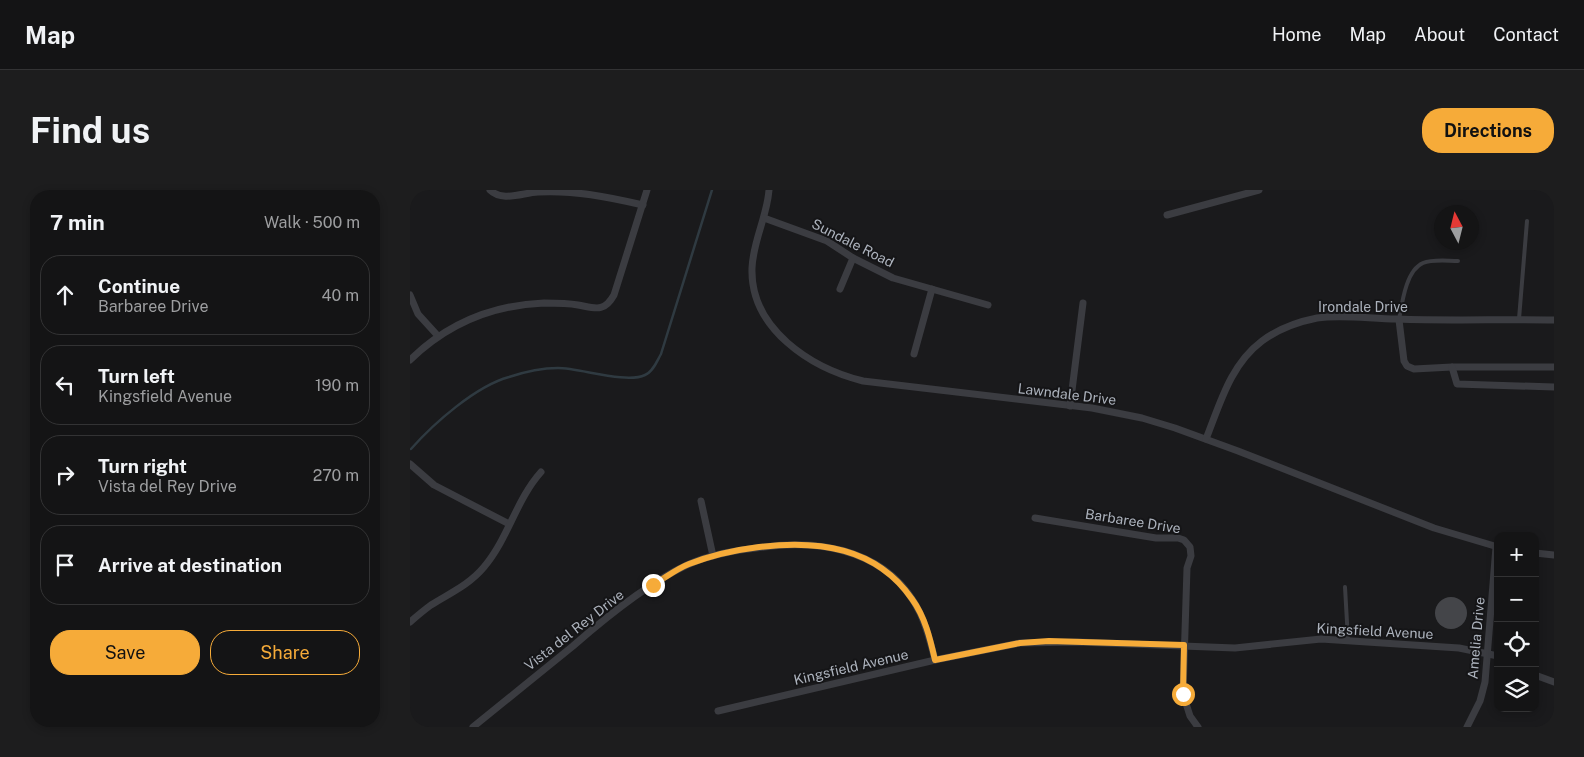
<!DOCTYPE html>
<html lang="en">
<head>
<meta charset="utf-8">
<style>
  body { margin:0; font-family:"Public Sans",sans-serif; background:#1d1d1e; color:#f1f3f6 }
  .controls { position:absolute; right:15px; bottom:15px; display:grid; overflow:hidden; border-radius:10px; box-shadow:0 2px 8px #0003 }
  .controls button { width:45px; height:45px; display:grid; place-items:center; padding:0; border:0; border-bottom:1px solid #333334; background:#141415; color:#f1f3f6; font:25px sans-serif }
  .compass { position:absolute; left:1024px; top:15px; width:45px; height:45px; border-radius:50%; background:#141415; box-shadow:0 2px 8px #0003; rotate:353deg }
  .stop { position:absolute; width:15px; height:15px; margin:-11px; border:4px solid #f6ab39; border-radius:50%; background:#fff }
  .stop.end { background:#f6ab39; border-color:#fff; box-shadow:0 1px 5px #0008 }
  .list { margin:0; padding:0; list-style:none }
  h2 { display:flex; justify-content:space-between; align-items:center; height:65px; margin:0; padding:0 20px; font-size:21px }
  h2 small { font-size:16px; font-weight:400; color:#9d9ea0 }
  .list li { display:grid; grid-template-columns:32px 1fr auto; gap:15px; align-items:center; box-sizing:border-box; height:80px; margin:0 10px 10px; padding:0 10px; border:1px solid #333334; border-radius:20px }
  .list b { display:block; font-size:19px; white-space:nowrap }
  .list p { margin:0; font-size:16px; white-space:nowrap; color:#9d9ea0 }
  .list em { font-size:16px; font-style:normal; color:#9d9ea0 }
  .actions { display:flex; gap:10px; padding:15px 20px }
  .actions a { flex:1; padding:11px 0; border:1px solid #f6ab39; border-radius:20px; text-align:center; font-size:18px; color:#f6ab39 }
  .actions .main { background:#f6ab39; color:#111 }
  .icon { flex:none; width:28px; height:28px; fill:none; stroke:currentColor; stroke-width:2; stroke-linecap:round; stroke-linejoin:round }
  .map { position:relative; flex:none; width:1144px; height:537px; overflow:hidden; border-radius:20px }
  header { display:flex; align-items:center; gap:30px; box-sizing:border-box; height:70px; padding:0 25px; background:#141415; border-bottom:1px solid #333334 }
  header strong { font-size:24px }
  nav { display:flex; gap:28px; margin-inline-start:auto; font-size:18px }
  .intro { display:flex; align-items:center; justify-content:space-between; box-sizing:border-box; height:120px; padding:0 30px }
  h1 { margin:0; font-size:35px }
  .button { padding:12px 22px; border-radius:20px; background:#f6ab39; color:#111; font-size:18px; font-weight:700 }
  main { display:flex; gap:30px; padding:0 30px }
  aside { flex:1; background:#141415; border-radius:20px; box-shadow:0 2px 8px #0003 }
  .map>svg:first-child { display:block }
</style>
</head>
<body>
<header>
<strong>Map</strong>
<nav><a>Home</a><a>Map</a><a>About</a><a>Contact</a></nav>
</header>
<div class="intro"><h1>Find us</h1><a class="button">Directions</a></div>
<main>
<aside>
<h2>7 min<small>Walk · 500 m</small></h2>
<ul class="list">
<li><svg class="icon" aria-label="ahead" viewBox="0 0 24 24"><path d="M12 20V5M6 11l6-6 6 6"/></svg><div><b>Continue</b><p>Barbaree Drive</p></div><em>40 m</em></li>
<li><svg class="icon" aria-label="left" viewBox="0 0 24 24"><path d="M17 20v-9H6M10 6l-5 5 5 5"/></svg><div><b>Turn left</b><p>Kingsfield Avenue</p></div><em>190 m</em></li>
<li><svg class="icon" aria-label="right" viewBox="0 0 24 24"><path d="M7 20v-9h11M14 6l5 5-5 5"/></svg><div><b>Turn right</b><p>Vista del Rey Drive</p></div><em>270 m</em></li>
<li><svg class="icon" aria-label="arrive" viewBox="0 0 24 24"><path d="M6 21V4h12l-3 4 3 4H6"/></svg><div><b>Arrive at destination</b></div></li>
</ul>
<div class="actions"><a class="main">Save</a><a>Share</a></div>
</aside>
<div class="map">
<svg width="1144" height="537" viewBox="0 0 1144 537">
  <rect width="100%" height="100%" fill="#1a1a1c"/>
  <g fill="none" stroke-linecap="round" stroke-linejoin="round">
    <path stroke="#2f3a41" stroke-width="2.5" d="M1 259C24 233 66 196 99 187 114 182 131 178 148 178 170 178 216 194 235 185 243 182 247 171 251 164L302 0"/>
  </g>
  <circle fill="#444549" cx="1041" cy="423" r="16"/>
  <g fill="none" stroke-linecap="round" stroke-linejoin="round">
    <g stroke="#3b3c41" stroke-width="4">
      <polyline points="1109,129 1117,31"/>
      <path d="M989 130C992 113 996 80 1013 73 1023 69 1037 71 1048 71"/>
      <polyline points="935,397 938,450"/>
    </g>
    <g stroke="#3b3c41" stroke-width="7">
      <path d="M80 0C92 12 112 3 128 2 164 0 198 7 233 15"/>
      <path d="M359 0C357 27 343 51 342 78 340 139 401 178 453 191L682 218 732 228 765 238 828 261 1024 338 1088 357"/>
      <polyline points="757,25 849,0"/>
      <polyline points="354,28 417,51 443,68 483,88 578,115"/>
      <polyline points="430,99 443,68"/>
      <polyline points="0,105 8,124 28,146"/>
      <polyline points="989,130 994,171 997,176 1004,179 1042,177 1144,177"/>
      <polyline points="504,164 522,99"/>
      <path d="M0 170C37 134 83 115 134 113 145 113 157 113 168 115 185 118 194 123 204 105L237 0"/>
      <polyline points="1042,177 1047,194 1144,197"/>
      <polyline points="660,216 673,113"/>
      <path d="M796 249C810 214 820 175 852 151 868 139 887 132 907 128 933 124 961 129 987 129 1040 131 1092 129 1144 130"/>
      <polyline points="0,274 24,295 99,334"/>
      <polyline points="291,311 303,366"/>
      <polyline points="625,328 746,348 768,348 774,350 780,357 781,366 777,378 773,504 780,526 788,537"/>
      <polyline points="1125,363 1144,365"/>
      <path d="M0 432C7 426 14 420 21 415 40 403 59 395 74 377 98 349 106 310 131 282"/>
      <polyline points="1125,485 1144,492"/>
      <polyline points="308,521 525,470 610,453 668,452 825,458 911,449 1049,458 1088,466"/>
      <path d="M63 537C96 510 130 483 163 456 195 428 238 393 277 375 301 364 328 360 354 357 415 349 481 362 510 423 517 438 521 454 525 470"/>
      <polyline points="1057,537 1070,511 1075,492 1086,357"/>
    </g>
  </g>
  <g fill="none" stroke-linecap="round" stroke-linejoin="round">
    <path stroke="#f6ab39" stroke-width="6" d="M243 395C255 388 266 379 279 374 302 365 325 360 349 357 408 350 466 357 502 409 515 427 520 448 525 470L610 453 639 451 774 455 773 504"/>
  </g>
  <g text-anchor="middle" stroke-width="4" stroke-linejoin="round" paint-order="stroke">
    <g font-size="14" fill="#acb2bc" stroke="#151517">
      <text transform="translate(443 53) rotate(27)" y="5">Sundale Road</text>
      <text x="953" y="122">Irondale Drive</text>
      <text transform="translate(657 204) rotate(7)" y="5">Lawndale Drive</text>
      <text transform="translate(723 331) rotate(9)" y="5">Barbaree Drive</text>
      <text transform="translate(164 440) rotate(-38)" y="5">Vista del Rey Drive</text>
      <text transform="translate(965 441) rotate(3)" y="5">Kingsfield Avenue</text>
      <text transform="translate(1066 448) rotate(-85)" y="5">Amelia Drive</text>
      <text transform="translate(441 477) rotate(-13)" y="5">Kingsfield Avenue</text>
    </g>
  </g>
</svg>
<div class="controls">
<button>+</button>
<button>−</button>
<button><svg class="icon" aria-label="locate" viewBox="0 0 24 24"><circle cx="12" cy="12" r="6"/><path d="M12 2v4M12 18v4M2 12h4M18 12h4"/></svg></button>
<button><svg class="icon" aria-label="layers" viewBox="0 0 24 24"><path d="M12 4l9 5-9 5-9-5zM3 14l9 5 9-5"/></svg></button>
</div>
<svg class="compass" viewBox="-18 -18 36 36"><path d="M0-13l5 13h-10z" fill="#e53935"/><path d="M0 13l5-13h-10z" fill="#9d9ea0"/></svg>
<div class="stop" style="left:773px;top:504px"></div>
<div class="stop end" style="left:243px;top:395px"></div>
</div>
</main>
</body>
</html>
